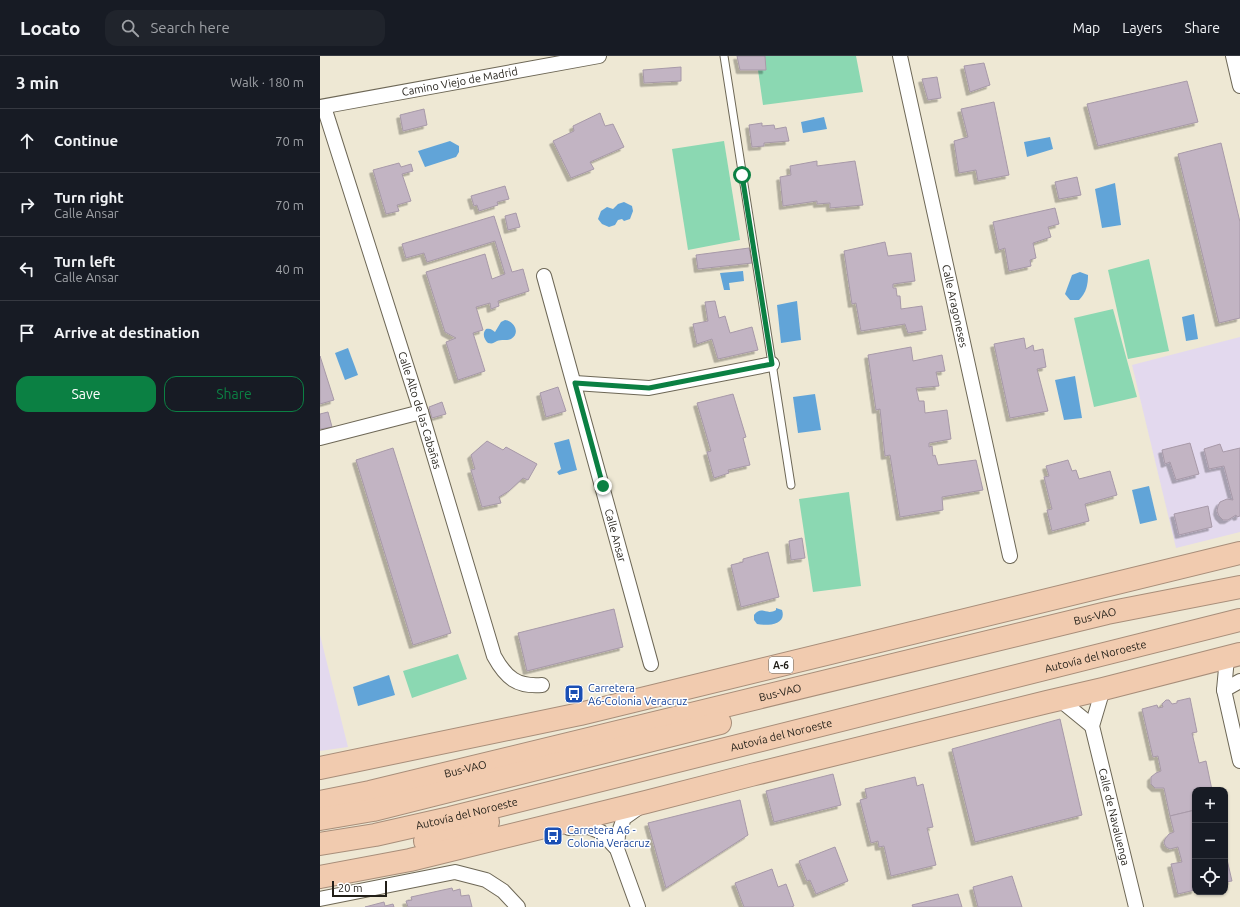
<!DOCTYPE html>
<html lang="en">
<head>
<meta charset="utf-8">
<style>
  body { margin:0; font-family:Ubuntu,sans-serif; background:#20242c; color:#f1f3f6 }
  .controls { position:absolute; right:12px; bottom:12px; display:grid; overflow:hidden; border-radius:8px; box-shadow:0 1px 3px #0004 }
  .controls button { width:36px; height:36px; display:grid; place-items:center; padding:0; border:0; border-bottom:1px solid #363941; background:#171b24; color:#f1f3f6; font:20px sans-serif }
  .scale { position:absolute; left:12px; bottom:10px; width:55px; box-sizing:border-box; padding-left:4px; border:2px solid #211e17; border-top:0; font-size:11px; line-height:14px; white-space:nowrap; color:#211e17; -webkit-text-stroke:3px #fff; paint-order:stroke }
  .stop { position:absolute; width:12px; height:12px; margin:-9px; border:3px solid #0b8043; border-radius:50%; background:#fff }
  .stop.end { background:#0b8043; border-color:#fff; box-shadow:0 1px 4px #0008 }
  .list { margin:0; padding:0; list-style:none }
  h2 { display:flex; justify-content:space-between; align-items:center; height:52px; margin:0; padding:0 16px; font-size:17px }
  h2 small { font-size:13px; font-weight:400; color:#9ea1a6 }
  .list li { display:grid; grid-template-columns:26px 1fr auto; gap:12px; align-items:center; box-sizing:border-box; height:64px; padding:0 16px; border-top:1px solid #363941 }
  .list b { display:block; font-size:15px; white-space:nowrap }
  .list p { margin:0; font-size:13px; white-space:nowrap; color:#9ea1a6 }
  .list em { font-size:13px; font-style:normal; color:#9ea1a6 }
  .actions { display:flex; gap:8px; padding:12px 16px }
  .actions a { flex:1; padding:9px 0; border:1px solid #0b8043; border-radius:12px; text-align:center; font-size:14px; color:#0b8043 }
  .actions .main { background:#0b8043; color:#fff }
  .icon { flex:none; width:22px; height:22px; fill:none; stroke:currentColor; stroke-width:2; stroke-linecap:round; stroke-linejoin:round }
  .map { position:relative; flex:none; width:920px; height:851px; overflow:hidden }
  header { display:flex; align-items:center; gap:24px; box-sizing:border-box; height:56px; padding:0 20px; background:#171b24; border-bottom:1px solid #363941 }
  header strong { font-size:19px }
  nav { display:flex; gap:22px; margin-inline-start:auto; font-size:14px }
  .search { width:280px; height:36px; background:#20242c; display:flex; align-items:center; gap:10px; box-sizing:border-box; padding:0 14px; border-radius:12px; color:#9ea1a6; font-size:15px }
  main { display:flex }
  aside { flex:1; background:#171b24 }
  .map>svg:first-child { display:block }
</style>
</head>
<body>
<header>
<strong>Locato</strong>
<div class="search"><svg class="icon" aria-label="search" viewBox="0 0 24 24"><circle cx="10" cy="10" r="6"/><path d="M15 15l6 6"/></svg>Search here</div>
<nav><a>Map</a><a>Layers</a><a>Share</a></nav>
</header>
<main>
<aside>
<h2>3 min<small>Walk · 180 m</small></h2>
<ul class="list">
<li><svg class="icon" aria-label="ahead" viewBox="0 0 24 24"><path d="M12 20V5M6 11l6-6 6 6"/></svg><div><b>Continue</b></div><em>70 m</em></li>
<li><svg class="icon" aria-label="right" viewBox="0 0 24 24"><path d="M7 20v-9h11M14 6l5 5-5 5"/></svg><div><b>Turn right</b><p>Calle Ansar</p></div><em>70 m</em></li>
<li><svg class="icon" aria-label="left" viewBox="0 0 24 24"><path d="M17 20v-9H6M10 6l-5 5 5 5"/></svg><div><b>Turn left</b><p>Calle Ansar</p></div><em>40 m</em></li>
<li><svg class="icon" aria-label="arrive" viewBox="0 0 24 24"><path d="M6 21V4h12l-3 4 3 4H6"/></svg><div><b>Arrive at destination</b></div></li>
</ul>
<div class="actions"><a class="main">Save</a><a>Share</a></div>
</aside>
<div class="map">
<svg width="920" height="851" viewBox="0 0 920 851">
  <defs>
    <filter id="shadow"><feDropShadow dx="-3.5" dy="3.5" stdDeviation="0" flood-color="#0004"/></filter>
  </defs>
  <rect width="100%" height="100%" fill="#eee8d4"/>
  <g fill="#e3d9ee">
    <polygon points="920,281 920,476 856,492 812,309"/>
    <polygon points="0,579 28,691 0,695"/>
  </g>
  <g fill="#8bd8b2">
    <polygon points="445,0 536,0 543,36 443,49 438,14 446,13"/>
    <polygon points="404,85 420,184 368,194 352,93"/>
    <polygon points="829,203 849,295 808,303 788,214"/>
    <polygon points="793,253 817,341 774,351 754,262"/>
    <polygon points="529,436 541,530 493,536 479,443"/>
    <polygon points="138,598 147,623 92,642 83,615"/>
  </g>
  <g fill="#61a4d8">
    <polygon points="504,61 507,73 483,77 481,66"/>
    <polygon points="730,81 733,93 707,101 704,86"/>
    <polygon points="130,85 139,90 139,96 136,101 105,111 98,95"/>
    <polygon points="795,127 801,169 782,172 775,133"/>
    <polygon points="304,146 312,150 313,155 310,163 304,165 302,163 298,164 295,169 289,171 282,168 278,163 281,155 287,151 293,153 298,148"/>
    <polygon points="423,215 424,225 409,227 410,234 404,234 400,217"/>
    <path d="M760 216 768 219C768 229 766 237 759 244H750L745 238 752 219Z"/>
    <polygon points="477,245 481,284 461,287 457,249"/>
    <polygon points="874,258 878,283 866,285 862,261"/>
    <path d="M185 264C194 265 201 277 191 283 187 285 181 283 177 285 173 287 173 288 168 287 164 283 162 278 166 273 171 272 172 274 175 276L181 266Z"/>
    <polygon points="28,292 38,319 25,324 15,297"/>
    <polygon points="755,320 762,362 744,364 735,324"/>
    <polygon points="495,338 501,374 478,377 473,341"/>
    <polygon points="249,383 257,414 239,419 237,416 241,413 234,387"/>
    <polygon points="829,430 837,464 820,468 812,434"/>
    <path d="M456 552 462 554C467 569 447 570 437 568L434 564V559C442 549 446 560 456 554Z"/>
    <polygon points="69,619 75,639 38,650 33,631"/>
  </g>
  <g fill="#c2b4c3" stroke="#a799a8" filter="url(#shadow)">
    <polygon points="417,0 445,0 446,14 420,14"/>
    <polygon points="664,7 670,29 650,36 644,10"/>
    <polygon points="361,11 361,25 324,27 323,14"/>
    <polygon points="617,21 621,42 608,44 602,23"/>
    <polygon points="867,25 878,66 778,90 767,48"/>
    <polygon points="674,46 689,119 658,125 656,114 639,117 634,85 648,81 641,53"/>
    <polygon points="104,53 107,69 83,75 80,59"/>
    <polygon points="280,57 285,70 293,68 304,91 270,106 274,113 251,122 233,85 254,75 253,70"/>
    <polygon points="442,67 442,70 454,69 455,73 466,71 469,85 444,87 444,90 432,91 429,69"/>
    <polygon points="901,87 920,166 920,262 899,267 858,98"/>
    <polygon points="497,105 497,110 535,105 543,149 510,152 510,147 497,148 497,145 463,150 460,121 471,119 470,110"/>
    <polygon points="79,107 81,111 91,108 93,115 82,118 91,145 77,149 79,155 66,158 53,114"/>
    <polygon points="757,121 761,139 739,143 735,126"/>
    <polygon points="185,130 189,143 177,146 178,149 159,155 157,149 154,150 151,140"/>
    <polygon points="735,152 739,168 728,171 731,181 713,187 716,202 710,204 711,210 689,215 685,192 679,194 673,166"/>
    <polygon points="196,157 200,171 188,174 185,160"/>
    <polygon points="174,160 192,216 203,213 209,235 178,245 179,250 171,253 170,247 156,251 163,274 153,277 165,315 138,324 126,286 136,282 125,276 106,216 165,198 172,223 185,218 175,185 107,206 104,197 86,202 82,188"/>
    <polygon points="565,186 568,200 591,197 595,225 573,228 573,232 576,232 577,240 580,240 581,253 602,250 606,274 588,277 585,268 541,275 536,247 532,248 524,195"/>
    <polygon points="429,192 432,207 378,213 376,199"/>
    <polygon points="395,245 399,262 405,260 410,277 432,271 438,294 398,303 392,283 377,288 373,268 388,265 385,246"/>
    <polygon points="704,282 706,293 713,289 714,295 723,293 726,311 717,313 728,355 690,362 674,288"/>
    <polygon points="591,291 593,305 622,299 625,315 616,316 619,330 596,332 599,345 604,345 605,357 627,354 631,383 609,387 609,391 612,390 613,400 615,399 618,409 656,404 663,434 622,441 623,454 580,461 570,399 565,400 560,353 556,354 548,299"/>
    <polygon points="0,300 14,344 0,348"/>
    <polygon points="238,331 246,355 226,361 220,337"/>
    <polygon points="413,338 426,381 423,382 430,409 408,414 409,417 394,422 387,396 391,395 377,347"/>
    <polygon points="122,346 126,358 112,362 109,351"/>
    <polygon points="8,356 12,371 0,373 0,358"/>
    <polygon points="167,385 183,394 186,391 217,408 208,424 203,422 189,435 179,441 181,447 162,451 151,414 155,413 151,399"/>
    <polygon points="870,387 879,418 856,424 850,406 845,408 842,394"/>
    <polygon points="900,388 903,396 920,392 920,460 917,461 916,459 908,464 903,464 899,460 897,455 898,450 900,446 907,443 913,444 904,410 889,413 884,393"/>
    <polygon points="73,392 131,577 93,589 36,404"/>
    <polygon points="748,404 752,415 756,414 759,423 790,415 797,439 765,448 769,465 732,475 727,454 732,453 724,421 729,420 726,410"/>
    <polygon points="888,450 892,471 859,479 854,458"/>
    <polygon points="482,482 485,502 471,504 469,485"/>
    <polygon points="448,496 459,541 421,551 411,509 423,506 423,503"/>
    <polygon points="294,553 303,591 207,615 198,577"/>
    <polygon points="870,642 877,676 872,677 879,707 886,705 892,734 875,734 875,754 850,760 844,732 835,732 831,728 831,721 836,717 841,715 838,700 833,701 822,653 837,649 838,652 843,651 842,648 846,644 849,644 852,648 857,647 857,645"/>
    <polygon points="740,663 762,759 655,786 632,693"/>
    <polygon points="513,718 521,749 454,766 446,735"/>
    <polygon points="595,721 597,730 603,728 613,771 607,772 616,809 571,820 564,790 559,791 558,785 551,787 540,744 547,742 545,733"/>
    <polygon points="420,744 428,779 346,832 328,767"/>
    <polygon points="875,754 875,834 858,838 851,808 862,806 858,791 850,793 846,791 844,787 845,783 849,778 854,776 850,760"/>
    <polygon points="515,791 528,825 496,838 490,824 487,825 479,805"/>
    <polygon points="905,795 912,825 905,826"/>
    <polygon points="452,813 458,831 466,828 474,850 471,851 424,851 415,827"/>
    <polygon points="692,820 702,851 658,851 653,831"/>
    <polygon points="132,832 133,835 140,833 141,840 149,839 152,851 88,851 86,845 92,844 91,841"/>
    <polygon points="638,838 642,851 593,851 592,849"/>
    <polygon points="64,846 65,850 73,848 74,851 45,851"/>
  </g>
  <g fill="none" stroke-linecap="round" stroke-linejoin="round">
    <defs>
      <polyline id="service" points="404,0 471,429"/>
      <g id="minor">
        <path id="s1" d="M580 0 690 500"/>
        <polyline points="913,0 920,30"/>
        <path id="s2" d="M0 51 279 0"/>
        <path id="s3" d="M4 51 101 356 174 600C186 622 197 631 222 629"/>
        <path id="s4" d="M224 220 331 608"/>
        <polyline points="255,327 329,332 452,308"/>
        <polyline points="0,382 101,356"/>
        <polyline points="907,602 904,634 920,705"/>
        <path id="s5" d="M783 633 772 670 816 851"/>
        <polyline points="904,634 920,625"/>
        <polyline points="739,643 772,670"/>
        <polyline points="249,772 269,771 281,776 297,793 318,851"/>
        <polyline points="297,793 298,779 304,762 318,752"/>
        <polyline points="0,843 135,816 166,824 183,835 198,851"/>
      </g>
      <g id="motorway">
        <polyline points="0,712 260,658 920,497"/>
        <path id="s6" d="M0 746 50 736 787 557 920 531"/>
        <polyline points="0,763 53,754 400,667"/>
        <polyline points="105,785 168,766"/>
        <path id="s7" d="M0 788 55 779 130 762 920 564"/>
        <polyline points="0,821 90,804 326,746 431,719 727,646 783,633 920,598"/>
      </g>
    </defs>
    <use href="#service" stroke="#6d6756" stroke-width="9"/>
    <use href="#minor" stroke="#6d6756" stroke-width="16"/>
    <use href="#motorway" stroke="#a88e7a" stroke-width="24"/>
    <use href="#service" stroke="#fff" stroke-width="7"/>
    <use href="#minor" stroke="#fff" stroke-width="14"/>
    <use href="#motorway" stroke="#f1cbaf" stroke-width="22"/>
  </g>
  <g fill="none" stroke-linecap="round" stroke-linejoin="round">
    <polyline stroke="#0b8043" stroke-width="5" points="283,430 255,327 329,332 452,308 422,119"/>
  </g>
  <defs>
    <symbol id="bus-square" viewBox="-11 -11 22 22"><rect x="-9" y="-9" width="18" height="18" rx="4" fill="#1a4fb4" stroke="#fff"/><path d="M-5-6H5V4H4V6H2V4H-2V6H-4V4H-5ZM-3.5-4V0h7V-4ZM-3.5 1.2v1.5H-2V1.2ZM2 1.2v1.5H3.5V1.2Z" fill="#fff"/></symbol>
  </defs>
  <g fill-rule="evenodd">
    <use href="#bus-square" x="243" y="627" width="22" height="22"/>
    <use href="#bus-square" x="222" y="769" width="22" height="22"/>
  </g>
  <g text-anchor="middle" stroke-width="3" stroke-linejoin="round" paint-order="stroke">
    <rect fill="#fff" stroke="#64625d" stroke-width="1" x="449" y="601" width="24" height="16" rx="3"/>
    <g font-size="10" font-weight="bold" fill="#211e17">
      <text x="461" y="613">A-6</text>
    </g>
    <g font-size="11" fill="#211e17" stroke="#fff">
      <text dy="4" stroke="none"><textPath href="#s2" startOffset="142">Camino Viejo de Madrid</textPath></text>
      <text dy="4" stroke="none"><textPath href="#s1" startOffset="256">Calle Aragoneses</textPath></text>
      <text dy="4" stroke="none"><textPath href="#s3" startOffset="318">Calle Alto de las Cabañas</textPath></text>
      <text dy="4" stroke="none"><textPath href="#s4" startOffset="269">Calle Ansar</textPath></text>
      <text dy="4" stroke="none"><textPath href="#s6" startOffset="797">Bus-VAO</textPath></text>
      <text dy="4" stroke="none"><textPath href="#s7" startOffset="798">Autovía del Noroeste</textPath></text>
      <text dy="4" stroke="none"><textPath href="#s6" startOffset="473">Bus-VAO</textPath></text>
      <text dy="4" stroke="none"><textPath href="#s7" startOffset="474">Autovía del Noroeste</textPath></text>
      <text dy="4" stroke="none"><textPath href="#s6" startOffset="149">Bus-VAO</textPath></text>
      <text dy="4" stroke="none"><textPath href="#s7" startOffset="150">Autovía del Noroeste</textPath></text>
      <text dy="4" stroke="none"><textPath href="#s5" startOffset="132">Calle de Navaluenga</textPath></text>
    </g>
    <g font-size="11" fill="#164399" stroke="#fff" text-anchor="start">
      <text x="268" y="636">Carretera<tspan x="268" dy="13">A6-Colonia Veracruz</tspan></text>
      <text x="247" y="778">Carretera A6 -<tspan x="247" dy="13">Colonia Veracruz</tspan></text>
    </g>
  </g>
</svg>
<div class="controls">
<button>+</button>
<button>−</button>
<button><svg class="icon" aria-label="locate" viewBox="0 0 24 24"><circle cx="12" cy="12" r="6"/><path d="M12 2v4M12 18v4M2 12h4M18 12h4"/></svg></button>
</div>
<div class="scale">20 m</div>
<div class="stop" style="left:422px;top:119px"></div>
<div class="stop end" style="left:283px;top:430px"></div>
</div>
</main>
</body>
</html>
